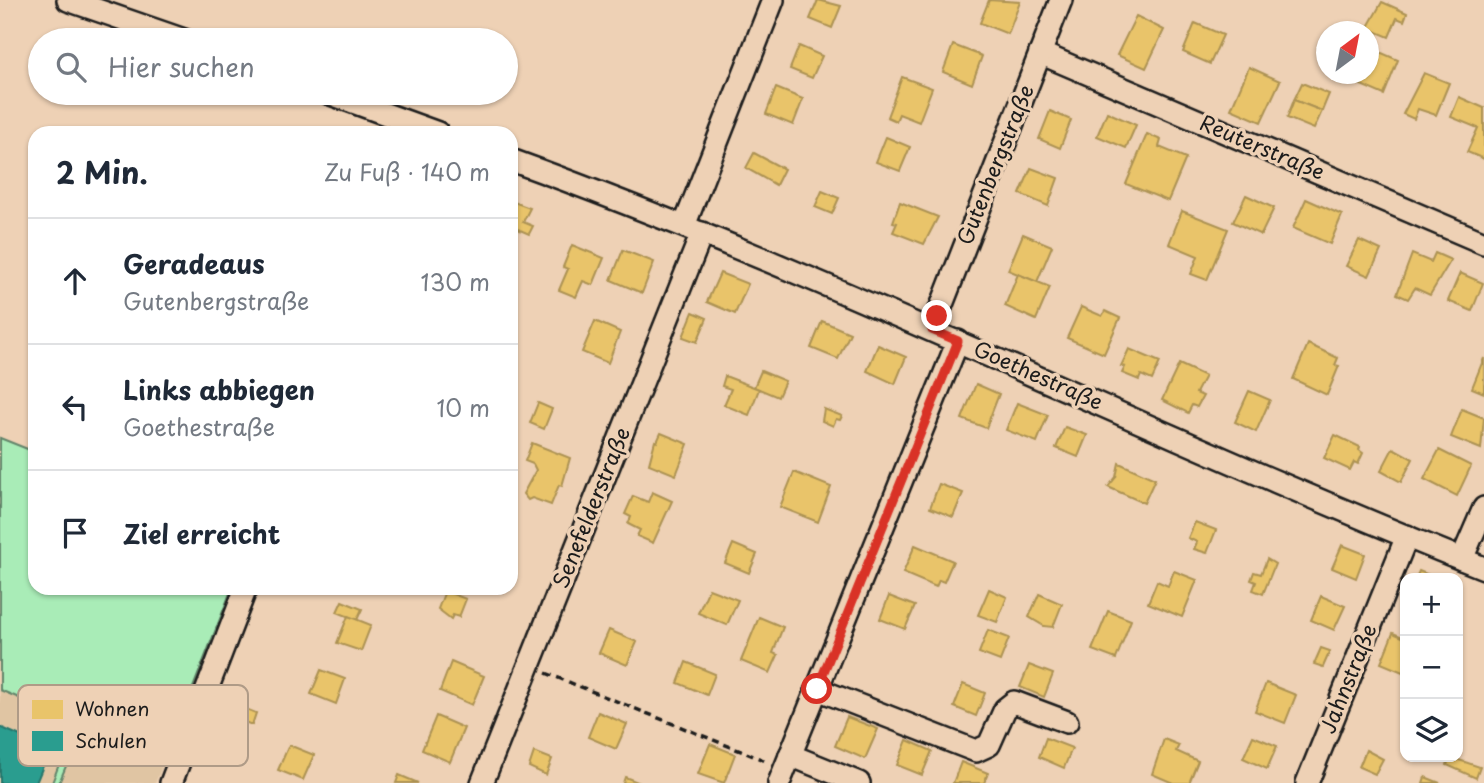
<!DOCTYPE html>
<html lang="de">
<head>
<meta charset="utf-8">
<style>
  body { margin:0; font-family:"Playpen Sans",sans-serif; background:#f6f6f7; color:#1f2937 }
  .controls { position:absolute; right:21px; bottom:21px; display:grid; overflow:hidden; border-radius:14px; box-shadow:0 2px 5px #0004 }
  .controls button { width:63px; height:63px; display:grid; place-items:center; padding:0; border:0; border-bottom:2px solid #e0e1e3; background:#fff; color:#1f2937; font:35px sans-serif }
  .compass { position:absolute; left:1316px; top:21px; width:63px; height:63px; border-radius:50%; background:#fff; box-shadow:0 2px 5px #0004; rotate:32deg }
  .stop { position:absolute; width:21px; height:21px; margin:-16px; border:5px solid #d93025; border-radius:50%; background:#fff }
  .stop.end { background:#d93025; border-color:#fff; box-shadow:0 2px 7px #0008 }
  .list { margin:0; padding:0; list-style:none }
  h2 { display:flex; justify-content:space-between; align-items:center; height:91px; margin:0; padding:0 28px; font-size:30px }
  h2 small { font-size:23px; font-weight:400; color:#747a83 }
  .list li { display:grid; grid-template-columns:46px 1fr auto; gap:21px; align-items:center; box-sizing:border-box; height:126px; padding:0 28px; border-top:2px solid #e0e1e3 }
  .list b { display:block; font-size:26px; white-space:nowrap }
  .list p { margin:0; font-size:23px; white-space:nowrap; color:#747a83 }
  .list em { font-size:23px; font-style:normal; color:#747a83 }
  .icon { flex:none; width:38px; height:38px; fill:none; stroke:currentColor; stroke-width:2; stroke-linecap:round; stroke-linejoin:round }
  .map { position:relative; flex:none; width:1484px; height:783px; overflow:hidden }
  .search { position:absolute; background:#fff; box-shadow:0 2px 5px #0004; left:28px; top:28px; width:490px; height:77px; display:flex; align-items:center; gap:18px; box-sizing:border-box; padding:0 24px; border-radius:38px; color:#747a83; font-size:26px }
  .panel { position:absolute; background:#fff; box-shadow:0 2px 5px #0004; left:28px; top:126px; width:490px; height:469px; border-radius:21px }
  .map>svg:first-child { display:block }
</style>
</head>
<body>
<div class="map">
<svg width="1484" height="783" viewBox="0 0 1484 783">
  <rect width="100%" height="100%" fill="#eed1b5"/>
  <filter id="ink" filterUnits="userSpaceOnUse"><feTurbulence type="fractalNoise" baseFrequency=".0143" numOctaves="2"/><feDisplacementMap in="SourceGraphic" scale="14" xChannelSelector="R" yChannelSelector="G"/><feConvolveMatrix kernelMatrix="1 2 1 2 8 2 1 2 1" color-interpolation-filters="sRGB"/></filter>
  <g filter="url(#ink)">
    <polygon fill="#e0c5a3" points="0,690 165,759 155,783 0,783"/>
    <g fill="#a9ecb7" stroke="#62846a" stroke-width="2">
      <polygon points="0,438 35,452 35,588 232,588 165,759 0,690"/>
      <polygon points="64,751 71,754 59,783 52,783"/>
    </g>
    <g fill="#e9c46a" stroke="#ac9253" stroke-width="2">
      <polygon points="818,0 841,6 832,28 810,19"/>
      <polygon points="989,0 1020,2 1008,34 980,23"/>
      <polygon points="1382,2 1407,13 1404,21 1397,18 1389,37 1375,31 1376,40 1368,37 1368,32 1365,32"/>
      <polygon points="1136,16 1164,30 1146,68 1117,55"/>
      <polygon points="1195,23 1223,35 1210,64 1183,52"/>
      <polygon points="953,45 982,56 972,84 943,72"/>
      <polygon points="799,46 822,56 812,78 790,69"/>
      <polygon points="1368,47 1398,60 1384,95 1352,81 1355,74 1368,74"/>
      <polygon points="1249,67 1280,81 1261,122 1231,109"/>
      <polygon points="1424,73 1449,83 1436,115 1418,109 1414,119 1403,114"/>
      <polygon points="902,77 932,88 919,122 899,114 896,121 887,117"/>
      <polygon points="1302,83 1329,94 1322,111 1294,100"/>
      <polygon points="776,88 803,99 793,125 766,114"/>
      <polygon points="1459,97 1484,108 1484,159 1467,152 1478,128 1451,117"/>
      <polygon points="1294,100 1322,111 1314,129 1287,118"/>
      <polygon points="1050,111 1071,120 1060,148 1039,139"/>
      <polygon points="1107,112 1136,125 1126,148 1097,136"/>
      <polygon points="1147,134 1161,140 1159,147 1186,158 1168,201 1126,184"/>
      <polygon points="886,137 910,147 900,171 876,162"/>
      <polygon points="754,153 784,169 776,185 746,168"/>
      <polygon points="1031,168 1058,178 1048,206 1020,194"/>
      <polygon points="822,191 839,198 832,214 815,207"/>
      <polygon points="1246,195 1274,208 1261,235 1233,222"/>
      <polygon points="1306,199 1342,215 1330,244 1293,228"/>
      <polygon points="511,201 530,208 523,222 533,226 529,234 511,226"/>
      <polygon points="900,202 938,217 924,244 893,232 897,223 893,222"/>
      <polygon points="1182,211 1228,229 1207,280 1191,274 1198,256 1169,244"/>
      <polygon points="1023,234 1052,246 1037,282 1008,270"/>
      <polygon points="1359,240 1381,250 1369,276 1346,266"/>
      <polygon points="572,245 604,258 593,285 583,281 576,297 559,290 568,269 563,267"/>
      <polygon points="623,250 654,262 642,293 611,280"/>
      <polygon points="1435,253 1451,260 1430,295 1415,288 1408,299 1397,294 1412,254 1431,262"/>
      <polygon points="720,273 748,284 735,314 707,302"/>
      <polygon points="1460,273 1483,283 1472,311 1448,301"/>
      <polygon points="1018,274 1050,287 1036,320 1005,306"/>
      <polygon points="1081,307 1102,316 1105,311 1120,318 1104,354 1067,338"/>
      <polygon points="693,312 707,318 697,342 683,337"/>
      <polygon points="595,321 620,332 608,363 582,352"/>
      <polygon points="822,321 850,333 838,359 811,348"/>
      <polygon points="1308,344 1338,358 1335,365 1339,366 1327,395 1293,379"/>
      <polygon points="878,345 906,357 895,384 867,371"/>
      <polygon points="1129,349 1160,362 1152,380 1141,375 1139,380 1122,373 1125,367 1121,366"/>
      <polygon points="1484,358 1484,393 1472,388"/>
      <polygon points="1179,364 1205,376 1196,393 1203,396 1197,407 1192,405 1188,413 1162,400"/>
      <polygon points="761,371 785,381 778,397 754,387"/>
      <polygon points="725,376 759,389 749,415 724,405 731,389 722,386"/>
      <polygon points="976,384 999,394 986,428 962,419"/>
      <polygon points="1249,391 1270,400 1256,432 1235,422"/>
      <polygon points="538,403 552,409 544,429 530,423"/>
      <polygon points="1017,403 1048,415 1037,442 1006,430"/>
      <polygon points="824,409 842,416 840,420 836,419 833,426 822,421"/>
      <polygon points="1462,409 1484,418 1481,449 1451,437"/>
      <polygon points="1065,427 1087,435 1078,457 1056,448"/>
      <polygon points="661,433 688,444 676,475 649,464 655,441 657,442"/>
      <polygon points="1335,435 1360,447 1359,450 1363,453 1358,464 1354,462 1350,470 1324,458"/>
      <polygon points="532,443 570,458 562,486 559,485 551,505 532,498 528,500 523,494 536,470 533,464 525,461"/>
      <polygon points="1393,448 1413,459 1401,482 1381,471"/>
      <polygon points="1439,450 1471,466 1457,496 1424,479"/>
      <polygon points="1119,463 1155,479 1144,503 1108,487 1116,477"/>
      <polygon points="794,472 831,487 818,522 780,507"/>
      <polygon points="939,484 963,493 953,517 930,508"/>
      <polygon points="652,492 672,501 653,543 637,536 640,530 628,524 631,517 625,514 633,496 648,502"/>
      <polygon points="1195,522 1216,530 1207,553 1194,549 1197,542 1188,538"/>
      <polygon points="733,544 757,554 749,573 725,563"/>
      <polygon points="915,545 953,561 944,582 939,580 936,587 903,573"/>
      <polygon points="1342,545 1365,554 1356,578 1332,568"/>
      <polygon points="1267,559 1275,564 1263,594 1253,590 1256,582 1251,580 1254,572 1261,574"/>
      <polygon points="1174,571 1197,580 1182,617 1148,603 1157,581 1168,586"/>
      <polygon points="1419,571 1436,578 1416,578"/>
      <polygon points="709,589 738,600 727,625 698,613"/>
      <polygon points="989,589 1007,597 997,622 978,615"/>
      <polygon points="445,591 466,599 459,617 453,615 451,619 438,609"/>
      <polygon points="1039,594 1062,604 1053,627 1044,626 1029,617"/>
      <polygon points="889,596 915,606 905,629 880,619"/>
      <polygon points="1321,596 1345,606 1334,630 1311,620"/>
      <polygon points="342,601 362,609 357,620 337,612"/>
      <polygon points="1108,611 1131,620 1116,659 1092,650"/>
      <polygon points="348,616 371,625 361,651 337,643"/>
      <polygon points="759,617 783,627 773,653 778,655 770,673 741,661"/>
      <polygon points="609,630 637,642 627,665 599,653"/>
      <polygon points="988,630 1009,638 1000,661 979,653"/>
      <polygon points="1393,633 1405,638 1405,673 1381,663"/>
      <polygon points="1321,648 1330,651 1323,667 1314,664"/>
      <polygon points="451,662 484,676 472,705 440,691"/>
      <polygon points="686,662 715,674 707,695 678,683"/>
      <polygon points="1029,665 1053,674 1044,697 1020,687"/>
      <polygon points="321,670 345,679 336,704 311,694"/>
      <polygon points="1266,683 1296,695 1285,723 1255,711"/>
      <polygon points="963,684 985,693 976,716 954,707"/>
      <polygon points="226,701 256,713 252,725 221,713"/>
      <polygon points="598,712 627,724 616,749 588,737"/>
      <polygon points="436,716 464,728 450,762 422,750"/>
      <polygon points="847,717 878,729 865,759 835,746"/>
      <polygon points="1253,736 1277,746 1267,769 1243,758"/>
      <polygon points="1046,738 1072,748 1064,768 1039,757"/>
      <polygon points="1164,739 1179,745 1176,751 1198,761 1189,783 1173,783 1152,774"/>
      <polygon points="907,740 932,751 922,775 897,765"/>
      <polygon points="710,744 735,754 724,783 698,774"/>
      <polygon points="289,745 314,755 303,780 278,770"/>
      <polygon points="1366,750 1383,759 1375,774 1359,767"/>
      <polygon points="534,752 552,759 546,775 529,767"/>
      <polygon points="1450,757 1480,767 1476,778 1447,765"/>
      <polygon points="961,762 988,773 984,783 953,783"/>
      <polygon points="399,775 418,783 396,783"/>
      <polygon points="625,777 640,783 623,783"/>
      <polygon points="1425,777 1440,783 1423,783"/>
    </g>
    <polygon fill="#2a9d8f" stroke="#26766c" stroke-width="2" points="0,727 50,749 36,783 0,783"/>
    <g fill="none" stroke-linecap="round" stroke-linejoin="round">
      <defs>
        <g id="minor">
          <polyline points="68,0 184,40"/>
          <polyline points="1040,53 1484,243"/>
          <polyline points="328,93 438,133"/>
          <path d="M511 160C842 280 1157 438 1484 568"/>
          <polyline points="684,226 773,0"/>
          <polyline points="932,330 1061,0"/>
          <polyline points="1462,559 1484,508"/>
          <polyline points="817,689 976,751 989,745 1005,709 1014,702 1067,722"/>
          <polyline points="790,755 859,783"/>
          <polyline points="171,783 246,588"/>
          <polyline points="482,783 702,233"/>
          <polyline points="779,783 958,341"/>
          <polyline points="1307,783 1407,536"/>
        </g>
      </defs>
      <use href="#minor" stroke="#1c1c1c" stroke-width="26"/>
      <polyline stroke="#1c1c1c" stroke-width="3.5" stroke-dasharray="7 5" stroke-linecap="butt" points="546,673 766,761"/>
      <use href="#minor" stroke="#eed1b5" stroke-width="21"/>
    </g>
  </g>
  <g fill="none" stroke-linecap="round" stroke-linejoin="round" filter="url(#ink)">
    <polyline stroke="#d93025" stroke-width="9" points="817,689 958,341 932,330 937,316"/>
  </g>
  <g text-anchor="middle" stroke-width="7" stroke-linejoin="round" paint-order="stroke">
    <g font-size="21" fill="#1c1c1c" stroke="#eed1b5">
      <text transform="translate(1262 148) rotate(23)" y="7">Reuterstraße</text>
      <text transform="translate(996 165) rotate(-68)" y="7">Gutenbergstraße</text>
      <text transform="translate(1038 376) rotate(24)" y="7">Goethestraße</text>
      <text transform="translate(592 508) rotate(-68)" y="7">Senefelderstraße</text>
      <text transform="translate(1349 679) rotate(-68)" y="7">Jahnstraße</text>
    </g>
  </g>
  <rect x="18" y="685" width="230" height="81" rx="10" fill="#eed1b5" stroke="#af9b87" stroke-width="2"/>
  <rect x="32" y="700" width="31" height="19" fill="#e9c46a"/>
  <rect x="32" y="731" width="31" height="20" fill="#2a9d8f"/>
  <g font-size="19" fill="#1c1c1c">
    <text x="75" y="716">Wohnen</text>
    <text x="75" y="748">Schulen</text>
  </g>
</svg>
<div class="controls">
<button>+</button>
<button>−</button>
<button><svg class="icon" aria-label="layers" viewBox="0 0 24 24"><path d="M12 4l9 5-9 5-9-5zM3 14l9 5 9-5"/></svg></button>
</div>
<svg class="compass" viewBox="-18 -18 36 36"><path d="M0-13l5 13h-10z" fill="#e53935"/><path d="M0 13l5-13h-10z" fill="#747a83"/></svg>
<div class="stop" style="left:817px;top:689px"></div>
<div class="stop end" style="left:937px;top:316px"></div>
<div class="search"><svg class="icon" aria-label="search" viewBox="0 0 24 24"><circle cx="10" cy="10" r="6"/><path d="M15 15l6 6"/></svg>Hier suchen</div>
<section class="panel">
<h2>2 Min.<small>Zu Fuß · 140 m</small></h2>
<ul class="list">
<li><svg class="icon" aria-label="ahead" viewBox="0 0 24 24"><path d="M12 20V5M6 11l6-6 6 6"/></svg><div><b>Geradeaus</b><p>Gutenbergstraße</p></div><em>130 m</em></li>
<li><svg class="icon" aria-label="left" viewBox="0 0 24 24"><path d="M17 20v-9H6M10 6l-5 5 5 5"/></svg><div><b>Links abbiegen</b><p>Goethestraße</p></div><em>10 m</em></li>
<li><svg class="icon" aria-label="arrive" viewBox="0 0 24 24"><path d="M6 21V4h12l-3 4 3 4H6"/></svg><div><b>Ziel erreicht</b></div></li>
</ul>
</section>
</div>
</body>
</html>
